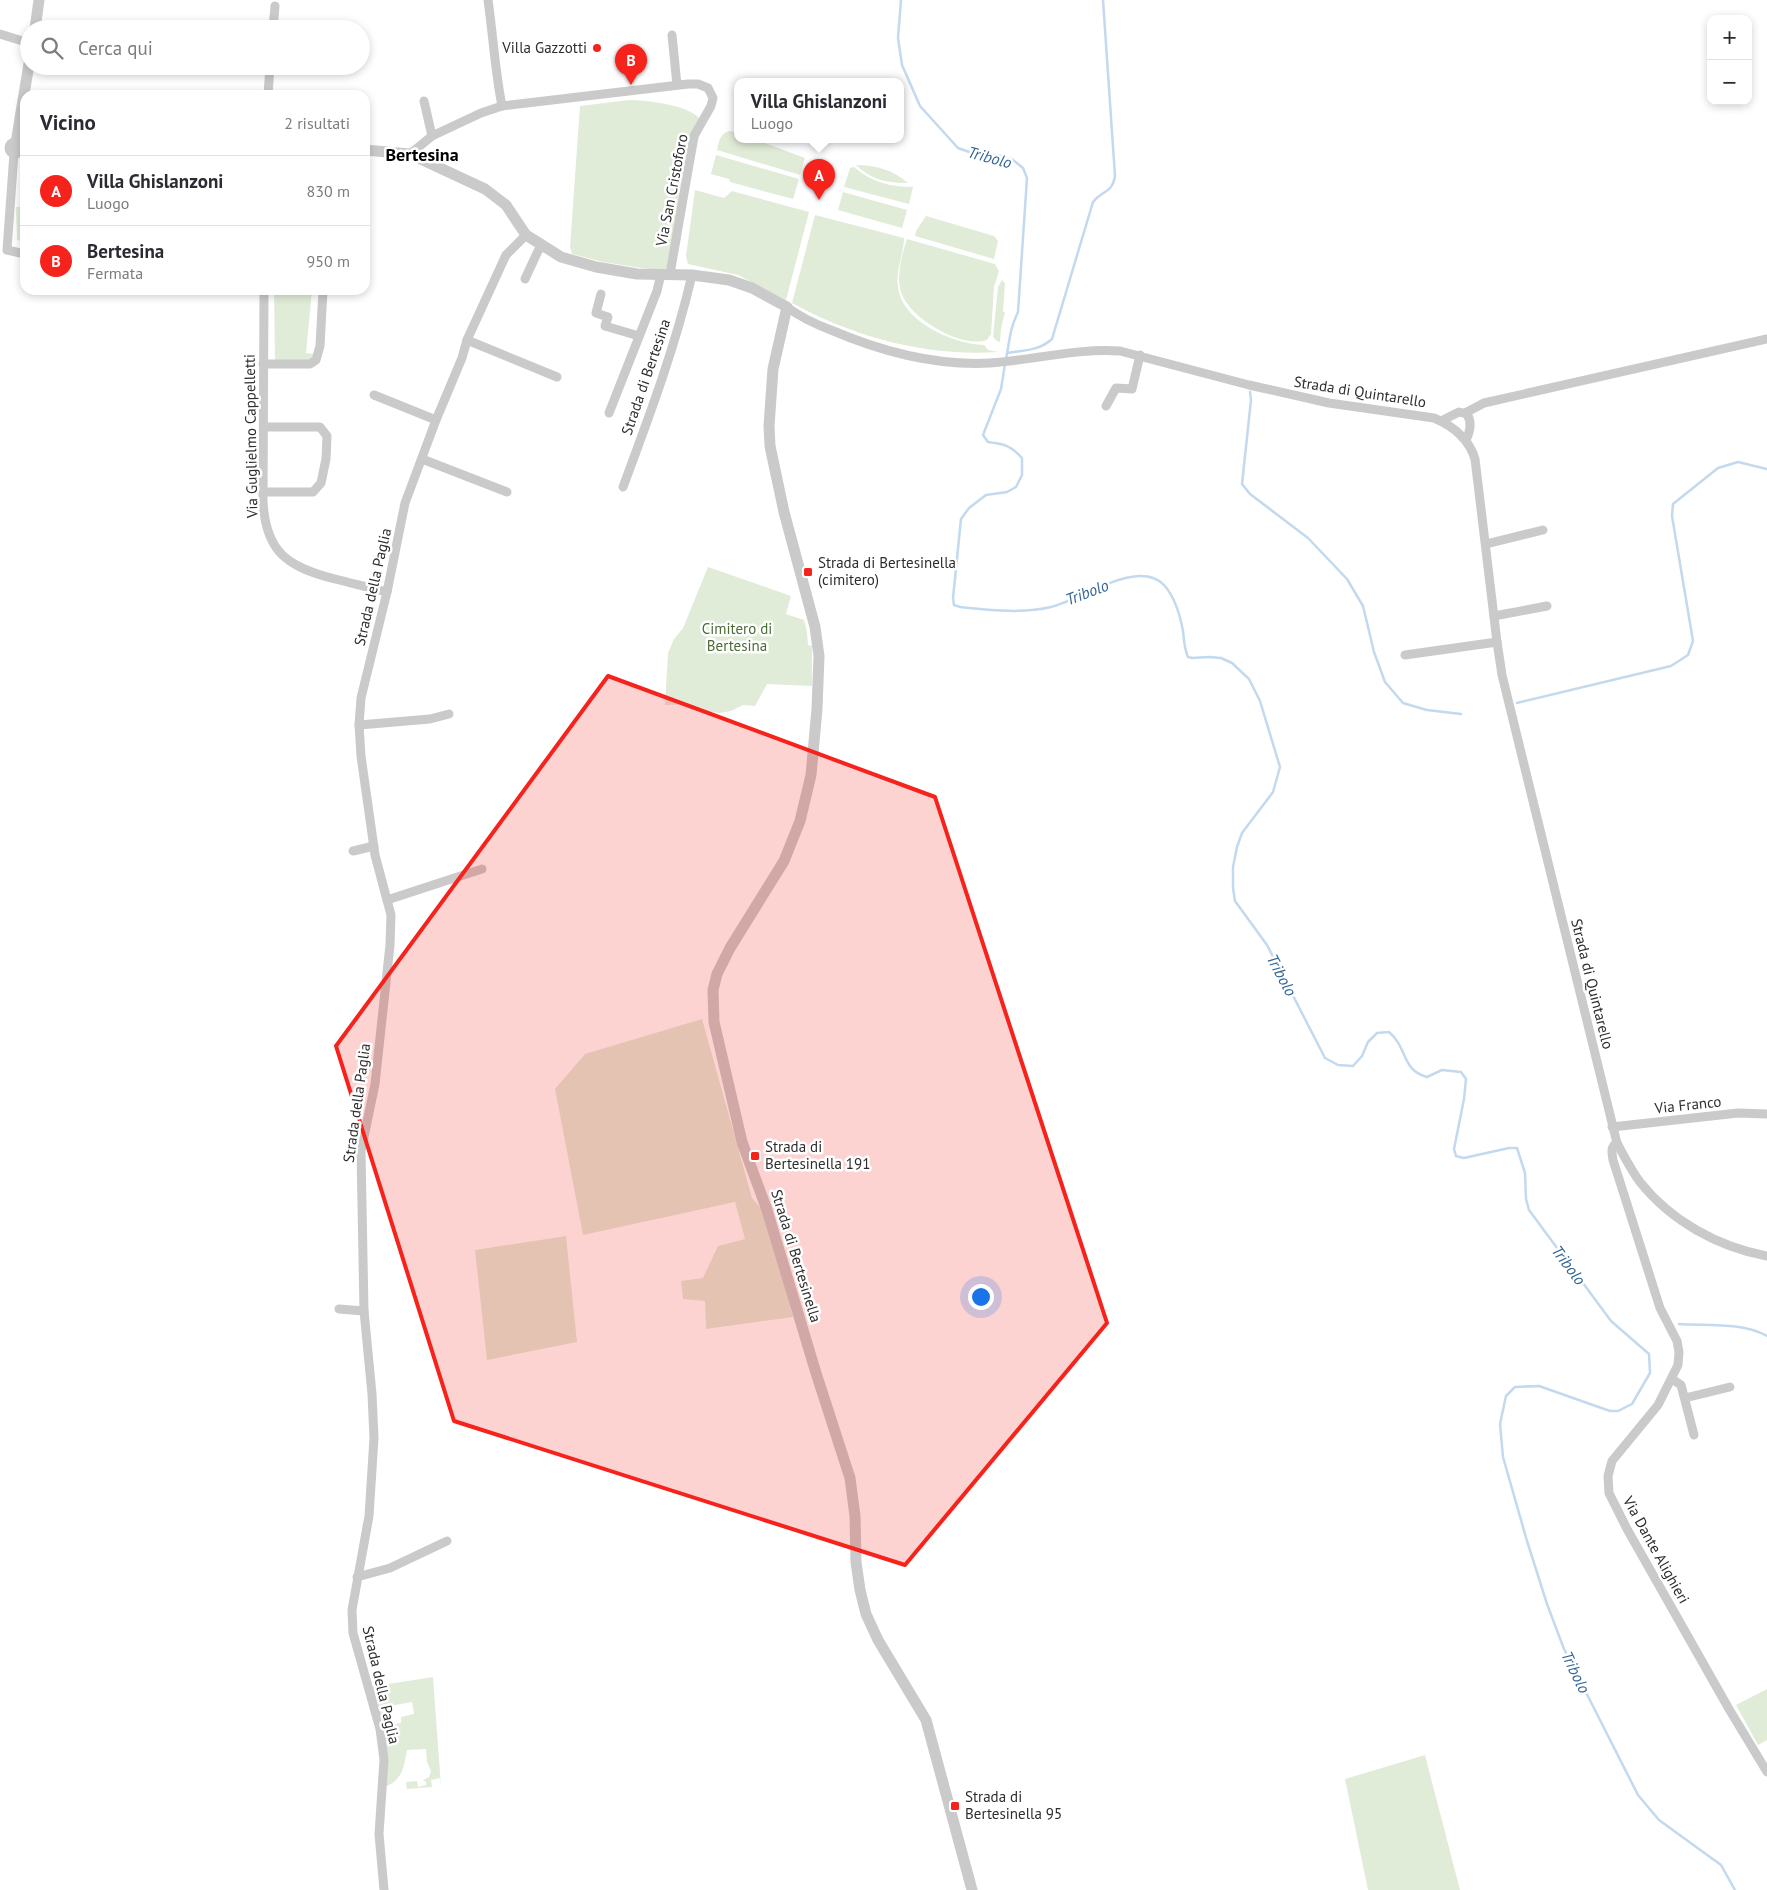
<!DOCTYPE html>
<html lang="it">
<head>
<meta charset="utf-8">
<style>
  body { margin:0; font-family:"PT Sans",sans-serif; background:#f7f7f7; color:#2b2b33 }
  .controls { position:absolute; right:15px; top:15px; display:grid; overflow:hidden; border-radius:10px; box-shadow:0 2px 8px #0003 }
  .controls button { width:45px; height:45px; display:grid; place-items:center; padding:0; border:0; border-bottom:1px solid #e1e1e2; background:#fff; color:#2b2b33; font:25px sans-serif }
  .you { position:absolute; left:980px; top:1296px; width:18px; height:18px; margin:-12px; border:4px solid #fff; border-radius:50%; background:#1a73e8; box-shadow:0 0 0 8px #1a73e833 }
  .badge { display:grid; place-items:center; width:32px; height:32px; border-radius:50%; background:#f6221c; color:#fff; font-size:16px; font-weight:700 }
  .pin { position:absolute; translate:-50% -41px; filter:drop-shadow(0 1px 2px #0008) }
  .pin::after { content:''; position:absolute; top:26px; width:18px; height:15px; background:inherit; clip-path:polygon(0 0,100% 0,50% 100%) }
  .popup { position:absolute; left:734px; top:78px; width:170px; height:65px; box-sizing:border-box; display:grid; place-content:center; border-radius:10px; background:#fff; filter:drop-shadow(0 1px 4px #0005); font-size:16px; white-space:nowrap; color:#7c7c81 }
  .popup b { font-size:19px; color:#2b2b33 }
  .popup::after { content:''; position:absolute; left:50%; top:100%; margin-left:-10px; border:10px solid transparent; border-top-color:#fff }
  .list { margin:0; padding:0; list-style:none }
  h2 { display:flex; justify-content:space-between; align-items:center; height:65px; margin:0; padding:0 20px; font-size:21px }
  h2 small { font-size:16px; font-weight:400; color:#7c7c81 }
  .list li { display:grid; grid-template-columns:32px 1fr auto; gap:15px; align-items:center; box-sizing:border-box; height:70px; padding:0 20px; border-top:1px solid #e1e1e2 }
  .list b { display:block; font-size:19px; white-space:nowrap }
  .list p { margin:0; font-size:16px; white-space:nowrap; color:#7c7c81 }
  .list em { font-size:16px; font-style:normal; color:#7c7c81 }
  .icon { flex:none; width:28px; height:28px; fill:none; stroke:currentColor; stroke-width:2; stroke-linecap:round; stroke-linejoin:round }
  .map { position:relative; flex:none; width:1767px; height:1890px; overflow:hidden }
  .search { position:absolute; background:#fff; box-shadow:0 2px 8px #0003; left:20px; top:20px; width:350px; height:55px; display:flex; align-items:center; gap:12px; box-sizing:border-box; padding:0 18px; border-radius:28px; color:#7c7c81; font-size:19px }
  .panel { position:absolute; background:#fff; box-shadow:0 2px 8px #0003; left:20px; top:90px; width:350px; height:205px; border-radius:15px }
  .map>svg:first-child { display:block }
</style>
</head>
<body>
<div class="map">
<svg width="1767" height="1890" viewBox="0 0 1767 1890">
  <rect width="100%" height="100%" fill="#fff"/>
  <g fill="#e1ecd8">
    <path d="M629 100C646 100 694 105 702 122L672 266 662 270 641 268 603 262 572 254 570 247 580 106Z"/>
    <path d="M730 131 738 133V139H754L805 158 800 175 717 150C719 141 720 133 730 131Z"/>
    <polygon points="716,155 799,179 793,199 730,182 729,179 711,174"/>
    <path d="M856 165C876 165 893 170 908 183 889 184 870 179 856 165Z"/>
    <path d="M854 167C871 182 891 187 913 187L909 204 844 187 850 168Z"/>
    <polygon points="695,190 724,198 732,191 809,212 786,300 738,275 688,264 686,256"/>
    <polygon points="843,192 907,210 902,228 838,210"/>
    <polygon points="16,207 25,207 25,242 17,240"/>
    <path d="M815 215 904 238C904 255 895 270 898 287 902 322 954 344 984 345L988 350 998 352C927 357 854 337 792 303Z"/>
    <polygon points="926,216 994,236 998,241 994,259 915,236 916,231"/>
    <path d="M907 239 995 264 999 271 994 287 991 334 987 340C961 349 909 318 901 292 896 276 902 254 907 239Z"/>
    <polygon points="1002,280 1005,283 1003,312 1005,312 1001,329 1000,342 997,341 993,337 998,287"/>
    <polygon points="274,290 312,290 306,353 314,354 310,361 275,361"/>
    <polygon points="708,567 791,596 786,614 804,620 807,632 808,645 812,646 812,686 767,684 755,706 743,705 731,711 719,713 703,711 689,704 665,705 668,653 674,639 683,628"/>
    <polygon points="702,1019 752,1198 766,1214 793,1317 706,1329 705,1301 683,1299 681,1281 703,1278 718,1246 745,1239 735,1202 583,1235 555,1089 585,1054"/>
    <polygon points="566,1236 577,1342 487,1360 475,1250"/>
    <path d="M433 1677 441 1786 440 1778 431 1780 432 1787 407 1789 406 1782 417 1781 418 1787 426 1785V1782L423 1780 429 1777 431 1771 427 1762 426 1749 407 1750C404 1766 403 1779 387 1786V1761L383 1726 401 1723V1717L414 1714 412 1702 390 1706 392 1719 382 1723 369 1687Z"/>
    <polygon points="1767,1689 1767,1740 1758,1745 1736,1705"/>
    <polygon points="1425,1755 1460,1890 1368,1890 1345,1779"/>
  </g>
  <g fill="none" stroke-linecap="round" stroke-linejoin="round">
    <g stroke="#c2d9ee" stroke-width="2.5">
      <path d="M901 0 898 38 902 65 920 106 958 148 972 153 1002 156 1013 160 1023 168 1027 178 1018 312C1009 331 1010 340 1006 359"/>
      <path d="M1007 353C1024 350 1039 351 1052 339L1093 202C1102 190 1112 194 1115 176L1103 0"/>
      <path d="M1005 364 1001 389 983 435 988 442C1004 444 1010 445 1022 458V475L1016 487 1007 492 986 495 969 508 961 519 953 598 954 605 960 607C990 610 1021 614 1051 607 1080 600 1138 558 1164 585 1175 597 1180 615 1183 631 1184 639 1184 648 1188 657L1192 658 1209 657 1221 658 1232 663 1249 679 1260 701 1280 767 1273 792 1242 833 1237 847 1233 867V888L1235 901 1267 945 1325 1058 1338 1065 1353 1066 1362 1056 1368 1042 1377 1033 1389 1032C1408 1048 1401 1070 1427 1077L1442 1070 1461 1072 1466 1079 1464 1099 1454 1149 1456 1156 1464 1158 1509 1148H1517L1525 1173 1526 1199 1529 1210 1611 1321 1649 1354 1650 1373 1632 1404 1618 1411H1610L1539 1386 1515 1387 1506 1396 1500 1424 1503 1457 1527 1541 1547 1604 1564 1649 1638 1795 1659 1820 1721 1865 1735 1890"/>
      <polyline points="1250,392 1251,400 1242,484 1250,494 1308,538 1347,579 1363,606 1374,652 1385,682 1403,703 1427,710 1461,714"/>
      <polyline points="1517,703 1671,666 1688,655 1693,641 1672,516 1673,504 1718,468 1738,462 1767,469"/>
      <path d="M1679 1324C1707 1326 1742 1322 1767 1336"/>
    </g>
    <g stroke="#cacaca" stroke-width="9">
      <path d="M488 0C493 35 495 71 502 106"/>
      <polyline points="273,29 275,6"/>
      <polyline points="0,34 29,43"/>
      <polyline points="672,35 677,85"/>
      <polyline points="268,95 270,66"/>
      <polyline points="424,101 432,136"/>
      <polyline points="14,153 7,250 25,254"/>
      <polyline points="410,154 432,136 481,113 502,106 688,84 698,84 708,88 713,98 711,106 694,136 670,274"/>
      <polyline points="525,279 538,251 542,246"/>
      <path d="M264 290 263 502C266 553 288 567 335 579 352 583 369 588 387 592"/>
      <polyline points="601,294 596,313 608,317 605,326 639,336"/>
      <path d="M787 307C800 317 815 324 831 330 880 351 935 366 990 363 1033 360 1077 348 1120 351L1249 385 1329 403 1434 418C1453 426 1469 439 1475 459L1497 642 1502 675 1617 1143C1624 1156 1631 1170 1640 1182 1671 1221 1718 1247 1767 1256"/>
      <polyline points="467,340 557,377"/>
      <polyline points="263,364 310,364 316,360 320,346 323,290"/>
      <polyline points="374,395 436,420"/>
      <polyline points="1106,406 1116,388 1132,389 1140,355"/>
      <polyline points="609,413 657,291 661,274"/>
      <polyline points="1465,413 1484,403 1767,339"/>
      <path d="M1441 421 1459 412 1467 414C1472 422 1470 432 1466 440"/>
      <polyline points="422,459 507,492"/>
      <path d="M623 487C649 417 675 348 692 275"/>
      <polyline points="263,492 313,492 321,483 326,459 327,436 320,427 264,427"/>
      <polyline points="1486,544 1543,530"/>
      <polyline points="1494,616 1547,606"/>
      <polyline points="1405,655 1497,642"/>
      <polyline points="359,725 430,719 449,714"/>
      <polyline points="353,851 374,846"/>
      <polyline points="387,900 482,869"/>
      <polyline points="1612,1127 1738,1113 1767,1114"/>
      <path d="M1617 1143C1610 1147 1612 1153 1613 1160L1660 1308 1677 1341 1679 1352 1678 1365 1658 1405 1612 1461 1608 1476 1609 1493 1627 1529 1729 1709 1767 1772"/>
      <polyline points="339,1309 364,1311"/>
      <polyline points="1672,1379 1681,1385 1694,1435"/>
      <polyline points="1685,1398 1730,1387"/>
      <polyline points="357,1577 390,1568 447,1541"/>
      <polyline points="384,1890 379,1834 384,1760 380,1729 353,1633 352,1610 369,1516 374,1438 372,1394 364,1311 361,1151 375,1084 390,945 391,915 375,855 361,756 359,725 361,698 387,592 405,503 436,420 462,358 467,340 506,255 526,235"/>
    </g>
    <g stroke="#cacaca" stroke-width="11">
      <polyline points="35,29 39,0"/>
      <circle cx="15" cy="148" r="5"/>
      <polyline points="16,143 29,64"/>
      <polyline points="365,150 410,154 485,189 506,205 526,235 561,257 596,267 637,274 692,275 729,280 752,288 787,307 773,369 769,426 770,446 784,512 815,627 819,656 817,709 811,775 800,821 784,861 730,948 717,974 713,990 714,1022 742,1142 767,1210 816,1373 850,1478 855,1516 856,1562 860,1590 866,1614 878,1640 926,1720 972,1890"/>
    </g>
  </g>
  <path fill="#f6221c" fill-opacity="0.2" stroke="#f6221c" stroke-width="4" stroke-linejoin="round" d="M608 676 935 797 1107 1323 905 1565 454 1421 336 1046Z"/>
  <g fill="#f6221c" stroke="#fff" stroke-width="2">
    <circle cx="597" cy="48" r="5"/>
    <rect x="803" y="567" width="10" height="10" rx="2.5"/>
    <rect x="750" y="1151" width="10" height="10" rx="2.5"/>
    <rect x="950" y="1801" width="10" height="10" rx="2.5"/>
  </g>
  <g text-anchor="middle" stroke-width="5" stroke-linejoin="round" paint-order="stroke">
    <g font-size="15" fill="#2d2d2d" stroke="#fff" text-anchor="start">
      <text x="587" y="53" text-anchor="end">Villa Gazzotti</text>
      <text x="818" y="568">Strada di Bertesinella<tspan x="818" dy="17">(cimitero)</tspan></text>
      <text x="765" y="1152">Strada di<tspan x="765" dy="17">Bertesinella 191</tspan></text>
      <text x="965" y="1802">Strada di<tspan x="965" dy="17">Bertesinella 95</tspan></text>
    </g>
    <g font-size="15" fill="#2d2d2d" stroke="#fff">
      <text transform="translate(672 190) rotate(-79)" y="5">Via San Cristoforo</text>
      <text transform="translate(646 377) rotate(-71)" y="5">Strada di Bertesina</text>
      <text transform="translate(1360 392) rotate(9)" y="5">Strada di Quintarello</text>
      <text transform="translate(251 436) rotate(-91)" y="5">Via Guglielmo Cappelletti</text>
      <text transform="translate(373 587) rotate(-77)" y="5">Strada della Paglia</text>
      <text transform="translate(1592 984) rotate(76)" y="5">Strada di Quintarello</text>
      <text transform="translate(357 1103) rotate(-82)" y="5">Strada della Paglia</text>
      <text transform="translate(1688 1105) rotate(-6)" y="5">Via Franco</text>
      <text transform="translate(796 1256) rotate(73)" y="5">Strada di Bertesinella</text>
      <text transform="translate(1656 1550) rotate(61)" y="5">Via Dante Alighieri</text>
      <text transform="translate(381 1685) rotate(77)" y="5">Strada della Paglia</text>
    </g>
    <g font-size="15" fill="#4a6c36" stroke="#fff">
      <text x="737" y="634">Cimitero di<tspan x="737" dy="17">Bertesina</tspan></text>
    </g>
    <g font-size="16" font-style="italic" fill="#336696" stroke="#fff">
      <text transform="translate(990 157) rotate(15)" y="6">Tribolo</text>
      <text transform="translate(1087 592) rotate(-21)" y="6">Tribolo</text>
      <text transform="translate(1282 975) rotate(62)" y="6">Tribolo</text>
      <text transform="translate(1569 1265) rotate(53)" y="6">Tribolo</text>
      <text transform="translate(1576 1672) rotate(64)" y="6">Tribolo</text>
    </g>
    <g font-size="18" font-weight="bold" fill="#000" stroke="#fff">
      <text x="422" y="161">Bertesina</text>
    </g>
  </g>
</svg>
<div class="controls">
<button>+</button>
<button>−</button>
</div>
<div class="you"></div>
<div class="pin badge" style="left:819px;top:200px">A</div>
<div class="popup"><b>Villa Ghislanzoni</b>Luogo</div>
<div class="pin badge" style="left:631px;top:85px">B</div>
<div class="search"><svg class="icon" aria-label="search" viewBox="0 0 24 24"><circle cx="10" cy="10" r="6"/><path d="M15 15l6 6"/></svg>Cerca qui</div>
<section class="panel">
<h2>Vicino<small>2 risultati</small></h2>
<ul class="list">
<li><span class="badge">A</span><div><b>Villa Ghislanzoni</b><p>Luogo</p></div><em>830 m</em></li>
<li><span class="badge">B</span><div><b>Bertesina</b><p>Fermata</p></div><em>950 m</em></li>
</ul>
</section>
</div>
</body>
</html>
